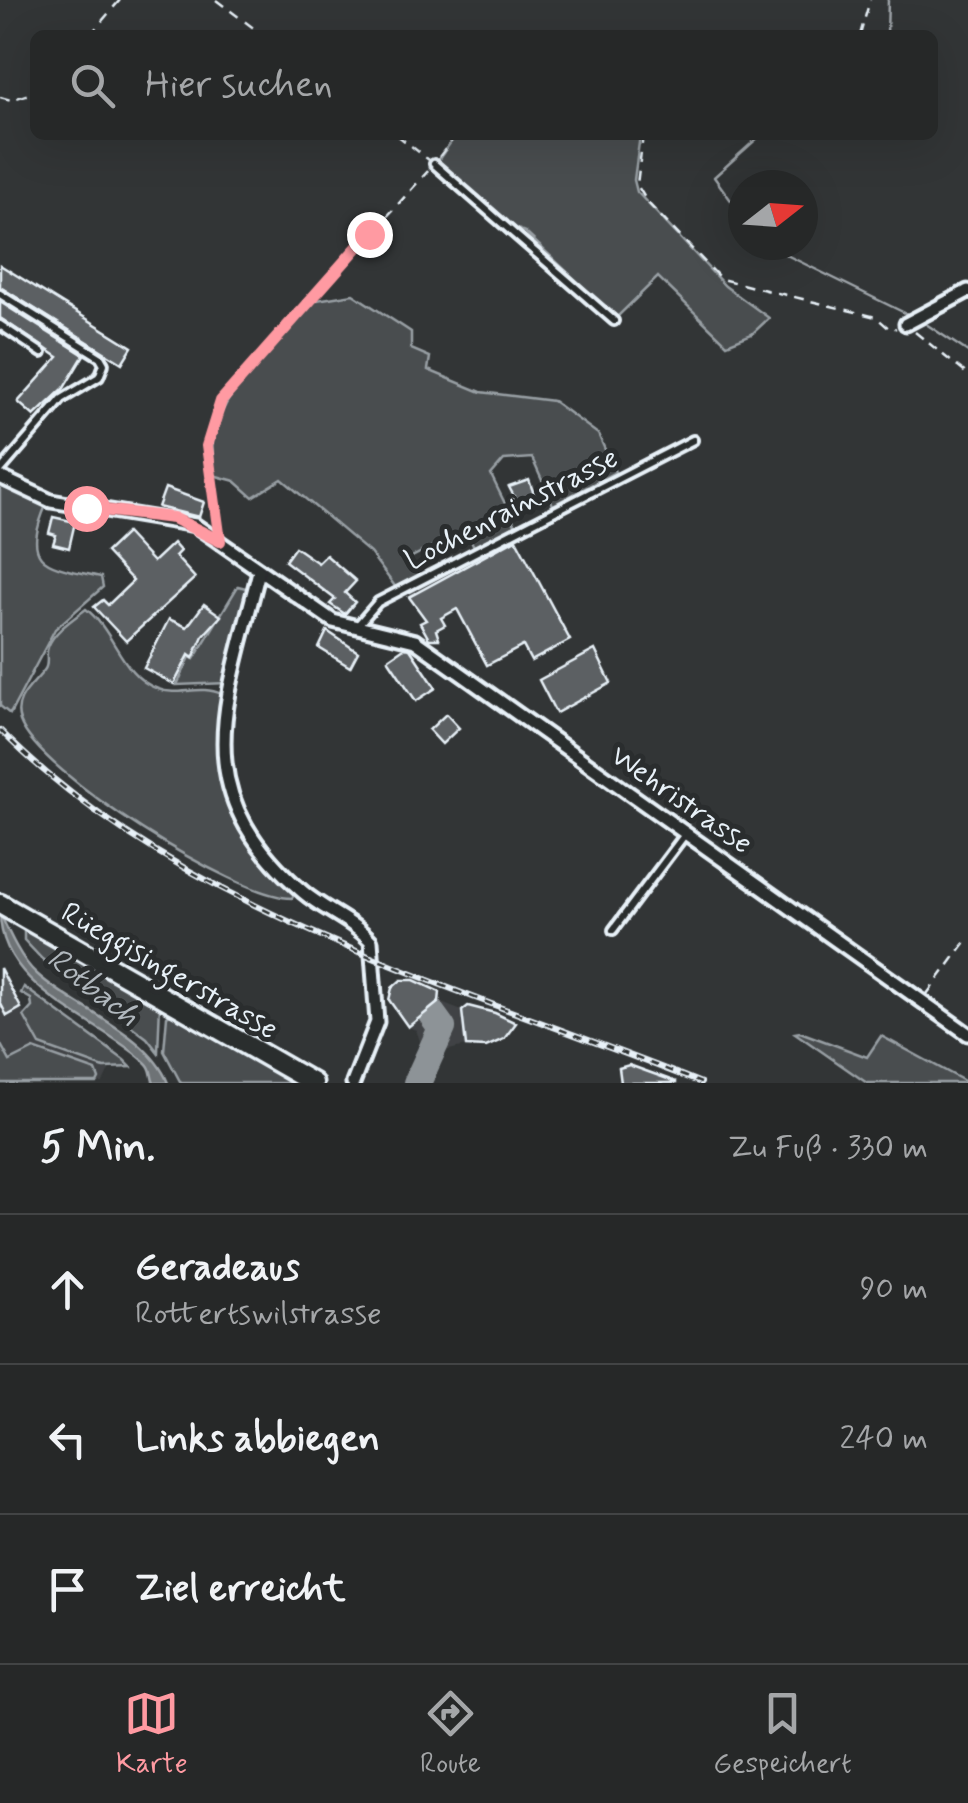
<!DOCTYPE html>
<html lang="de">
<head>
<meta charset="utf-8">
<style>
  body { margin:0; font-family:Mynerve,sans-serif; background:#323434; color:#f1f3f6 }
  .compass { position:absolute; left:728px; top:170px; width:90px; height:90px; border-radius:50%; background:#262828; box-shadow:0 10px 40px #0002; rotate:73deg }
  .stop { position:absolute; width:30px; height:30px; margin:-22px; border:8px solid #ff9aa2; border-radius:50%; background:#fff }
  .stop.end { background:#ff9aa2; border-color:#fff; box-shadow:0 2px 10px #0008 }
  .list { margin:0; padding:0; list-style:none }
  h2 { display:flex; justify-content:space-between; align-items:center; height:130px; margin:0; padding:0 40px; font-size:42px }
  h2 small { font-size:32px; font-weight:400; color:#a4a6a8 }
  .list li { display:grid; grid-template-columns:65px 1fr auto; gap:30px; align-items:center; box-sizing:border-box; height:150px; padding:0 40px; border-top:2px solid #424445 }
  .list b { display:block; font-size:38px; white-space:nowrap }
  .list p { margin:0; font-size:32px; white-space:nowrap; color:#a4a6a8 }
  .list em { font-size:32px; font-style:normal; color:#a4a6a8 }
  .icon { flex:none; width:55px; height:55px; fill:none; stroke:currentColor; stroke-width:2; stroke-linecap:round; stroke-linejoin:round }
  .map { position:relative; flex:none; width:968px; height:1083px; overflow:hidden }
  .search { position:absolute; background:#262828; box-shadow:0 10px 40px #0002; left:30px; right:30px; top:30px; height:110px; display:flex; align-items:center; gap:25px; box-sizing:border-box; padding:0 35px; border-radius:15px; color:#a4a6a8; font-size:38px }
  .sheet { height:580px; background:#262828 }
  nav { display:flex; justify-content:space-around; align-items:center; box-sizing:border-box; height:140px; border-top:2px solid #424445; background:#262828; font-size:28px; color:#a4a6a8 }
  nav a { display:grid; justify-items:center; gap:5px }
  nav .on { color:#ff9aa2 }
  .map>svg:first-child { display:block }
</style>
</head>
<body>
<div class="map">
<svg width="968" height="1083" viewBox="0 0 968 1083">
  <rect width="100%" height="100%" fill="#323536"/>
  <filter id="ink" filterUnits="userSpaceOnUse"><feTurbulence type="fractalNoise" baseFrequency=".01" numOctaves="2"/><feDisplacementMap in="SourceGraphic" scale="20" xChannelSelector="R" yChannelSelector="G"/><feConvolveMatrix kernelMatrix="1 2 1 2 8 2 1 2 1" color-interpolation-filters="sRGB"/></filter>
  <g filter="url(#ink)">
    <g fill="#3f4244">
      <polygon points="0,1002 7,1015 21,1008 40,1045 110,1068 103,1083 0,1083"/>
      <polygon points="439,1002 462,1011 466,1046 445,1051 423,1083 409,1083 424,1052 416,1030 408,1027"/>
    </g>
    <g fill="#494d4f" stroke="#989fa4" stroke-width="2.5">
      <polygon points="456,135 640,135 634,180 637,192 725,286 769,318 752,334 727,344 658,277 616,318 525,232 510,226 442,170 439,159"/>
      <polygon points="353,294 411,332 411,349 430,357 428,370 481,392 553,401 598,434 615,472 553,505 532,458 504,460 491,475 516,526 475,548 465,530 410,558 421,577 397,589 370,553 282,479 253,497 235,481 213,475 212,430 237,384 311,301"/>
      <path d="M0 480 47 503C20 565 45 565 101 577L103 587 55 629 10 714 0 706Z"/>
      <polygon points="238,586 250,589 228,683 177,685 190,657 194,659"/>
      <path d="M86 609C115 631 121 676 158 689 178 697 201 684 221 694 227 711 219 738 219 757 219 814 259 854 296 892L292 898C237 898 39 774 20 721 12 698 34 685 45 669 49 663 45 654 48 647 54 631 73 619 86 609Z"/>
      <polygon points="24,927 160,1004 158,1052 147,1038 42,959 24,940"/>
      <polygon points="24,987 124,1060 131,1067 104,1068 40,1045 24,1016 32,1007 31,999 21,993"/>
      <polygon points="174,1012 298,1083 181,1083 164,1051 167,1016"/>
      <polygon points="800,1032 867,1057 881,1036 968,1083 867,1083 795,1033"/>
      <polygon points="0,1043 10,1061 34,1049 96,1071 99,1079 97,1083 0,1083"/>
    </g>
    <path fill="#6e7376" stroke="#9fa5aa" stroke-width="2.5" d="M0 913C9 933 21 960 37 974 76 1010 148 1032 168 1083H154C150 1075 153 1069 146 1063 101 1020 0 990 0 913Z"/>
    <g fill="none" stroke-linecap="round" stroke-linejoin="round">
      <g stroke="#9fa5aa" stroke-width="2.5">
        <polyline points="887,35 888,0"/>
        <polyline points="743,217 714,177 761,135"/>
        <polyline points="766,245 913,317"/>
        <polyline points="920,320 968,352"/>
      </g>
      <polyline stroke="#8d9397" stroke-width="28" points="417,1083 442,1028 429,1010"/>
    </g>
    <g fill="#5c6063" stroke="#e8f1f8" stroke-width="2.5">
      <polygon points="0,265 132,347 122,363 0,287"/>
      <polygon points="0,302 84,355 64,388 34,416 18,402 58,357 0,318"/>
      <polygon points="529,480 536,500 519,506 509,487"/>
      <polygon points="165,488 204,502 199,517 158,507"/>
      <polygon points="53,517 75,522 69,548 53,544 56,535 49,533"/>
      <polygon points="126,533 153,562 173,543 180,551 175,556 195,578 126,641 94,607 103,600 108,605 133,581 106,552"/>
      <polygon points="516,539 570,640 531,661 523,646 487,665 457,609 441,618 445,625 436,630 439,639 429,639 420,623 426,620 409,597"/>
      <polygon points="295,547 318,563 326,555 356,581 345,593 355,602 345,614 330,604 335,599 285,561"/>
      <polygon points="204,604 221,616 203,636 193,658 189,655 174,684 144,668 169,619 187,627"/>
      <polygon points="327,631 358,652 350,667 319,648"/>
      <polygon points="404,648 410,649 436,688 416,701 388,659"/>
      <polygon points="595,650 611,683 556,713 539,680"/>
      <polygon points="446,714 459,728 442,744 429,730"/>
      <polygon points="0,968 21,1008 7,1016 0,1002"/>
      <polygon points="401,980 414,980 440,992 439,1002 408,1027 389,1000 392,988"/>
      <polygon points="468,1006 495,1013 516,1023 504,1039 486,1047 466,1046 462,1011"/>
      <polygon points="629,1065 676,1082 676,1083 621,1083 619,1068"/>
    </g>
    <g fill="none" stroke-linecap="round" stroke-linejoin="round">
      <defs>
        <g id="service">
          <polyline points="434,164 614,321"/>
          <polyline points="0,294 100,357 104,364 99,377 62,399 0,471"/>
          <polyline points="0,325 42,353"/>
          <polyline points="357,626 378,602 693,440"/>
          <polyline points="613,930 686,833"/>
        </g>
        <g id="minor">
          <polyline points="906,324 968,291"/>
          <polyline points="0,477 51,501 195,525 333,621 415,641 968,1034"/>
          <path d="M259 571C227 703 183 789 303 892 324 910 352 920 371 941L377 1022 353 1083"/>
        </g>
        <polyline id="secondary" points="0,904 313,1083"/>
      </defs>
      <use href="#service" stroke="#e8f1f8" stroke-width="14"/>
      <use href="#minor" stroke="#e8f1f8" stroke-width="19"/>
      <use href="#secondary" stroke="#e8f1f8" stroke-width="25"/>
      <g stroke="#e8f1f8" stroke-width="2.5" stroke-dasharray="10 8" stroke-linecap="butt">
        <polyline points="216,0 263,35"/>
        <polyline points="90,35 120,0"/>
        <polyline points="860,35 870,0"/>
        <polyline points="0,97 11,100 35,92"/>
        <polyline points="397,135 429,160"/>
        <polyline points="643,135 637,185 648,203 721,279 876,317 891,330 896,328"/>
        <polyline points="439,157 456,135"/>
        <polyline points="915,332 968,375"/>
        <polyline points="220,529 207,446 221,401 428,171"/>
        <polyline points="927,994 968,939"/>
      </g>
      <use href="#service" stroke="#2a2d2e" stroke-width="6"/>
      <use href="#minor" stroke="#2a2d2e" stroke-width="11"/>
      <use href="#secondary" stroke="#2a2d2e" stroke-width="18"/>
      <defs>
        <path id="rail" d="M0 730C180 913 467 989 701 1083"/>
      </defs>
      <use href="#rail" stroke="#e8f1f8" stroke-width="6"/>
      <use href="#rail" stroke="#2a2d2e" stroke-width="2.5" stroke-dasharray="8" stroke-linecap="butt"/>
    </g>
  </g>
  <g fill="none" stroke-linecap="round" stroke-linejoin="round" filter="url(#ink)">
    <polyline stroke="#ff9aa2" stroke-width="12" points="86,508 173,518 220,541 207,446 221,401 369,234"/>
  </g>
  <g text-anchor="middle" stroke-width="10" stroke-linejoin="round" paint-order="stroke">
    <g font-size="30" fill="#e8f1f8" stroke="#2a2d2e">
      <text transform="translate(511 508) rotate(-27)" y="10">Lochenrainstrasse</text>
      <text transform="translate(682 799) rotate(35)" y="10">Wehristrasse</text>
      <text transform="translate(170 970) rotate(30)" y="10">Rüeggisingerstrasse</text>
    </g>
    <g font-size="32" font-style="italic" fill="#b1b8be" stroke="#2a2d2e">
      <text transform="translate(94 986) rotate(38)" y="11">Rotbach</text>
    </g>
  </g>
</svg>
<svg class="compass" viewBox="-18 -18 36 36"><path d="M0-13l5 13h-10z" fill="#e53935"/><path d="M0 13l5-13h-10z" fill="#a4a6a8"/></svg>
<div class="stop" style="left:86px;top:508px"></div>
<div class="stop end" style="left:369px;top:234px"></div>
<div class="search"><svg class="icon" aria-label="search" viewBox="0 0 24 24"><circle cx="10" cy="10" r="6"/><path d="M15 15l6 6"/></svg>Hier suchen</div>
</div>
<section class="sheet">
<h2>5 Min.<small>Zu Fuß · 330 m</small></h2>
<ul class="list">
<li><svg class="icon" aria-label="ahead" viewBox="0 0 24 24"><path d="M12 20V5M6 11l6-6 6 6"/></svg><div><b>Geradeaus</b><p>Rottertswilstrasse</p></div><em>90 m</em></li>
<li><svg class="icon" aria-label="left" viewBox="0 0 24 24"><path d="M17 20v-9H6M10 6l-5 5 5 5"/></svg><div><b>Links abbiegen</b></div><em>240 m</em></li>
<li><svg class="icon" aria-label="arrive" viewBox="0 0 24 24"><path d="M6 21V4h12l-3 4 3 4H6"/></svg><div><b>Ziel erreicht</b></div></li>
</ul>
</section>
<nav>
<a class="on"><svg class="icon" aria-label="map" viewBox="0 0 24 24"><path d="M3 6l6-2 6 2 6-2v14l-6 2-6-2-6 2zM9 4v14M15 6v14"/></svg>Karte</a>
<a><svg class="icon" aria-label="directions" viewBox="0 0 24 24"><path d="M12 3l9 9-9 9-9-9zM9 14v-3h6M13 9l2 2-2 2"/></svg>Route</a>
<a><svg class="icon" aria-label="saved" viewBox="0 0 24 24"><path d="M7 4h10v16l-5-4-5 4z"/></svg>Gespeichert</a>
</nav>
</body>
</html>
